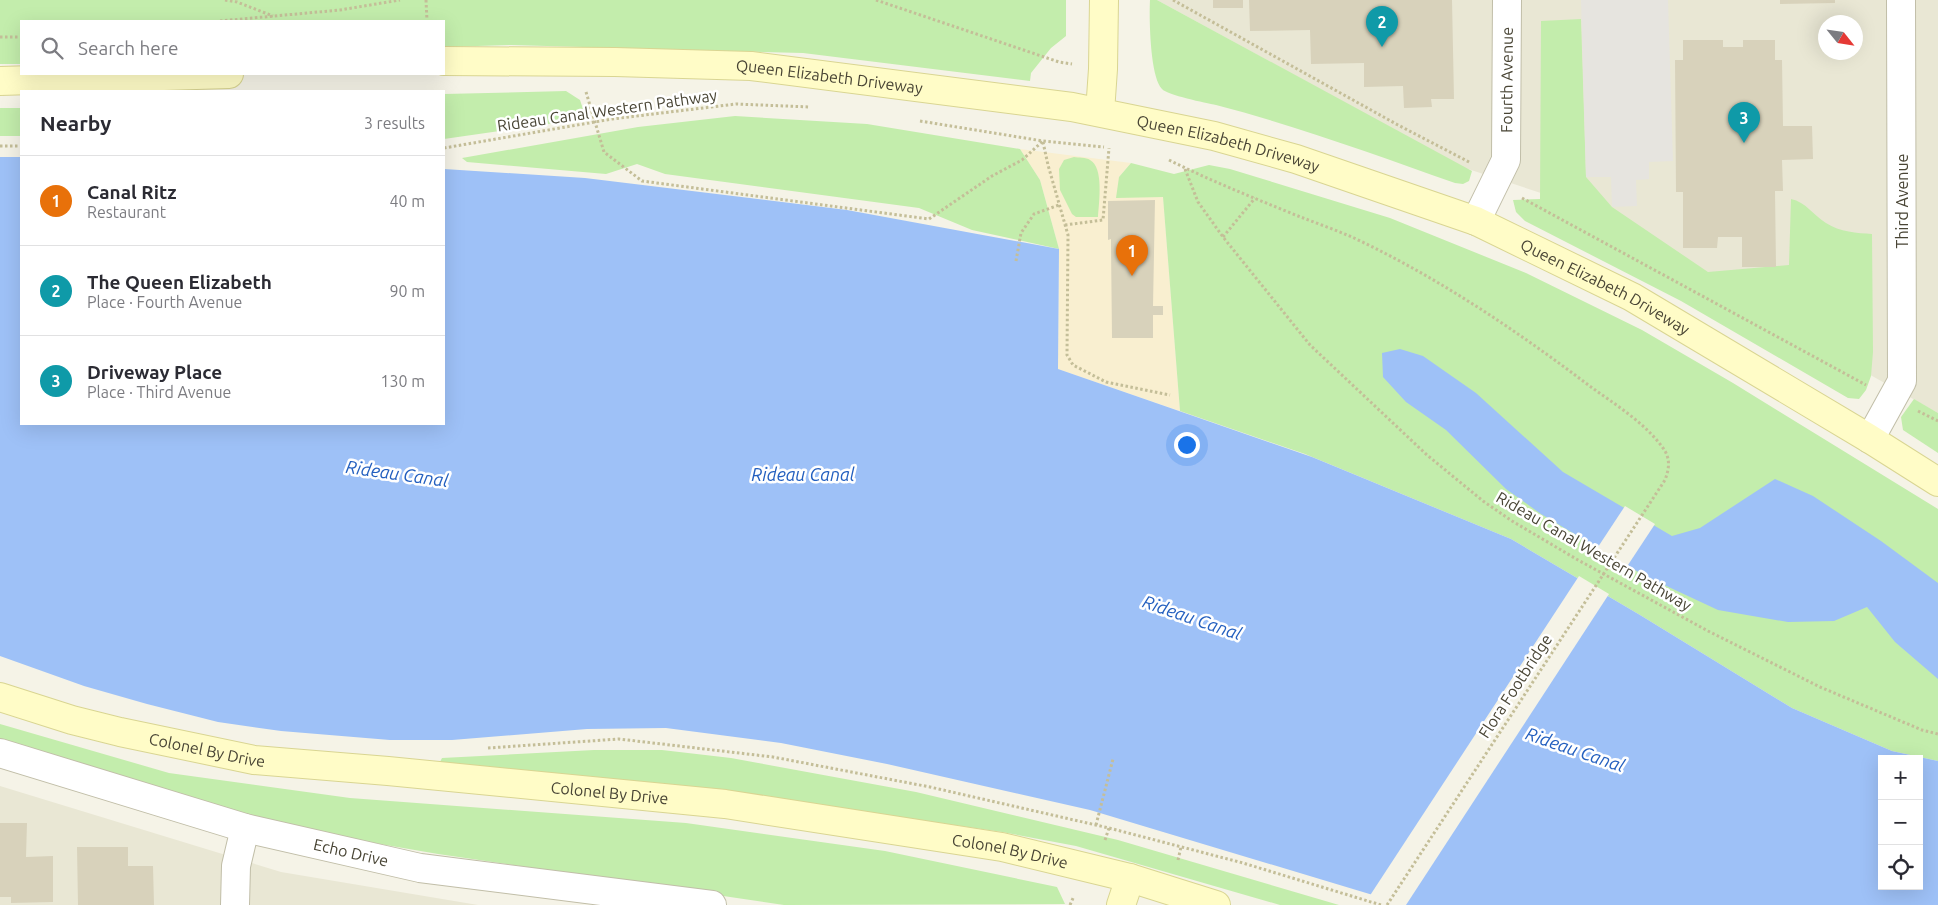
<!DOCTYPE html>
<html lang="en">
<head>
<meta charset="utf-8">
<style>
  body { margin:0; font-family:Ubuntu,sans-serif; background:#f7f7f7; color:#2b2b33 }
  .controls { position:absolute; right:15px; bottom:15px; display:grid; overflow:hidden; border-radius:0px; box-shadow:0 5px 20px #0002 }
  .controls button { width:45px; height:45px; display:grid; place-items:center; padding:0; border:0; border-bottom:1px solid #e1e1e2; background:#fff; color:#2b2b33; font:25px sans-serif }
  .compass { position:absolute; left:1818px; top:15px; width:45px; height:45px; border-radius:50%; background:#fff; box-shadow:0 5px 20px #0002; rotate:120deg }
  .you { position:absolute; left:1186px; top:444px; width:18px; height:18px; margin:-12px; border:4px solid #fff; border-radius:50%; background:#1a73e8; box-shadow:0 0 0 8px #1a73e833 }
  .badge { display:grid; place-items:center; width:32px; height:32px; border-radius:50%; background:#8a4525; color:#fff; font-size:16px; font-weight:700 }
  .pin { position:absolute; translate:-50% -41px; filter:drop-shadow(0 1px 2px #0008) }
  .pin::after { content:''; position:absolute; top:26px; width:18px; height:15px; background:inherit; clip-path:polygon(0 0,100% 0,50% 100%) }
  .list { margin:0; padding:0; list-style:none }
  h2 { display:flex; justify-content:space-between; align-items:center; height:65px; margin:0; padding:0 20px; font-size:21px }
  h2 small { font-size:16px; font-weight:400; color:#7c7c81 }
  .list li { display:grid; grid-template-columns:32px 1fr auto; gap:15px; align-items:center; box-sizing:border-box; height:90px; padding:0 20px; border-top:1px solid #e1e1e2 }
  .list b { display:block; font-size:19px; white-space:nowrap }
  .list p { margin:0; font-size:16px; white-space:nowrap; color:#7c7c81 }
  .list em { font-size:16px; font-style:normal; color:#7c7c81 }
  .icon { flex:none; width:28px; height:28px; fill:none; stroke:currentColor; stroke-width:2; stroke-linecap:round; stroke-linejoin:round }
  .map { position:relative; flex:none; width:1938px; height:905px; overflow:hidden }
  .search { position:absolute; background:#fff; box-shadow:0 5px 20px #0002; left:20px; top:20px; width:425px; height:55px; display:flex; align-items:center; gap:12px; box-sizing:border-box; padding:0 18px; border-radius:0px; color:#7c7c81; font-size:19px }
  .panel { position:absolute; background:#fff; box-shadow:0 5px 20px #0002; left:20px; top:90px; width:425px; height:335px; border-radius:0px }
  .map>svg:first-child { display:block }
</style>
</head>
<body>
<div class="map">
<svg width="1938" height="905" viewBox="0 0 1938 905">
  <rect width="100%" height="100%" fill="#f5f3e7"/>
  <g fill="#e9e7d4" fill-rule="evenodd">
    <path d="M1157 0H1938V413L1556 198 1465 168ZM1826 22H1856V52H1826Z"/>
    <polygon points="0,786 281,872 478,905 0,905"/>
  </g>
  <polygon fill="#f9efd0" points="1020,149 1131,163 1119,177 1163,196 1180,411 1058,369 1059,249 1040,180"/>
  <g fill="#c3edac">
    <polygon points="0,0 1066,0 1066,36 1051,48 1031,73 1030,81 803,53 511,45 444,47 444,21 21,21 21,64 0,64"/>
    <path d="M1150 0H1157L1472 171 1469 181 1463 184 1455 183C1376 155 1297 126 1216 105 1206 103 1167 95 1162 89 1150 77 1149 18 1150 0Z"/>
    <path d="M1581 19 1586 177 1612 207 1708 272 1789 265 1791 199C1806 202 1813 215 1826 223 1840 232 1857 233 1872 234L1873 352 1871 376 1866 390 1859 399 1848 398 1681 301 1525 221 1516 212 1513 200 1540 199 1541 21Z"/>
    <polygon points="566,91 580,100 584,112 576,120 444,139 444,94"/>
    <polygon points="21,108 21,136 0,136 0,108"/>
    <polygon points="735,116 867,124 1020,149 1040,180 1059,249 972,230 919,208 665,174 637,164 606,174 467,162 462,158 638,127"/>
    <path d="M1074 157C1078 158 1086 157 1090 160 1104 167 1099 203 1098 217H1076L1072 214 1060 190 1059 169 1064 160Z"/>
    <polygon points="1131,163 1174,174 1209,165 1230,169 1390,218 1526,273 1642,330 1733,383 1938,509 1938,761 1892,751 1792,708 1640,615 1511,539 1305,454 1180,411 1163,197 1116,198 1119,177"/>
    <polygon points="1914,399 1938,413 1938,453 1903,430 1901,417"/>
    <polygon points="0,724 169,773 350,798 686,823 885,851 1057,887 1065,904 784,905 438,854 316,833 255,820 0,740"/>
    <polygon points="594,750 662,750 731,758 916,792 1118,840 1339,905 1280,905 1076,846 1002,832 708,789 440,762 442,758"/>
  </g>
  <polygon fill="#e6e4df" points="1581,0 1668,0 1673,161 1649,162 1649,179 1636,180 1637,206 1612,207 1611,177 1586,177"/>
  <g fill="#9ec1f7" fill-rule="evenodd">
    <path d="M0 157H21V424H444V169L585 178 847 210 1059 249 1058 369 1312 457 1511 539 1640 615 1792 708 1892 751 1938 761V905H1406L1090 810 887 764 781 743 666 728 587 729 452 740H390L281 731 218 722 147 704 84 686 0 656ZM1882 759H1919V886H1882Z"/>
    <polygon points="1400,349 1423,356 1476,393 1563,472 1672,536 1700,528 1775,479 1813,496 1881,541 1938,583 1938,679 1895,642 1867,607 1834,621 1788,622 1718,610 1645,576 1541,514 1506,489 1446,430 1406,402 1383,377 1382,353"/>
  </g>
  <g fill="#f5f3e7">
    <polygon points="1625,506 1655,524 1626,568 1596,550"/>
    <polygon points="1579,576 1609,594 1406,905 1396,905 1369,897"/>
  </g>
  <g fill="#d8d2bb">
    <rect x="1213" y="0" width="30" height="8"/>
    <polygon points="1249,0 1452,0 1454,99 1431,99 1432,107 1404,108 1403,86 1364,87 1364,63 1311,64 1310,30 1250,31"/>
    <polygon points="1780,0 1835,0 1835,3 1780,4"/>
    <polygon points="1683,40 1723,40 1723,47 1743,47 1743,40 1775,40 1775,60 1782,60 1783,126 1812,126 1813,159 1782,160 1783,191 1775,191 1776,267 1742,267 1742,237 1718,237 1717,248 1683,248 1683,192 1676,192 1675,60 1683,60"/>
    <polygon points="1155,200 1153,306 1163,306 1163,315 1153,315 1153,338 1112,338 1111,245 1111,239 1108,240 1108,201"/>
    <polygon points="0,823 27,823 26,857 53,856 53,902 11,903 11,897 0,897"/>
    <polygon points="77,847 128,847 128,866 153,866 154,905 78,905"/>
  </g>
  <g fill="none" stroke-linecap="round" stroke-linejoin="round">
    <defs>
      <g id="street">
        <path id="s1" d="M1476 221 1506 160 1507 0"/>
        <polyline points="1870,439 1902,381 1901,0"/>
        <path id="s2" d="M0 753 245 828 420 868 712 905"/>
        <polyline points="235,905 236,866 245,828"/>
      </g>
      <g id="secondary">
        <path id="s3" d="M444 61 615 62 751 66 1072 107 1214 136 1296 159 1476 221 1632 297 1870 439 1938 482"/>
        <polyline points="0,81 229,74"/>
        <polyline points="1100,112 1103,69 1104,0"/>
        <path id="s4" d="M0 697 72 720 120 732 254 760 388 771 725 804 1002 847 1130 878 1216 905"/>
        <polyline points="1121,905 1130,878"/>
      </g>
    </defs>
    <use href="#street" stroke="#c1bea8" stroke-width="30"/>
    <use href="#secondary" stroke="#d9d592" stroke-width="30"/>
    <g stroke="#c4be98" stroke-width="3" stroke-dasharray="2.5 2.5" stroke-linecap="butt">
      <polyline points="225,0 237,2 273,16"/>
      <polyline points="426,0 427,21"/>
      <polyline points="876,0 1059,62 1072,64"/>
      <polyline points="1173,0 1398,125 1471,163"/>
      <polyline points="220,21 340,10 400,0"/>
      <polyline points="0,37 21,37"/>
      <polyline points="586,92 604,152 642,181 929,219 992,176 1022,160 1043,141"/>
      <polyline points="920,121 1043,141 1104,147"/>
      <polyline points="1043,142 1048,165 1068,235 1067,355 1073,365 1106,382 1170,395"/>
      <polyline points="0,146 21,146"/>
      <polyline points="444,148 612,119 736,104 810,107"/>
      <path d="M1169 160C1211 181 1254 198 1298 216 1316 223 1336 230 1354 238 1439 278 1517 331 1591 387 1616 405 1645 423 1663 448 1671 459 1669 469 1665 480"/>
      <polyline points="1185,169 1198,202 1223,237 1310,345 1427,455 1483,501 1512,521 1578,560 1708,631 1820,687 1922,730 1938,734"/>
      <polyline points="1522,198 1866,385"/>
      <polyline points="1065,225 1103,220 1109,148"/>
      <polyline points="1223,237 1255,198"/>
      <polyline points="1016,261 1021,233 1034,214 1059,205"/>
      <polyline points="1918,411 1938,421"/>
      <polyline points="488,748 619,739 773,757 930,787 1109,828 1243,863 1381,905"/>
      <polyline points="1096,825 1113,759"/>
      <polyline points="1105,840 1109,828"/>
      <polyline points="1178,860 1181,847"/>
      <polyline points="1070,905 1074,896"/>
    </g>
    <use href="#street" stroke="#fff" stroke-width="28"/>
    <use href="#secondary" stroke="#fffcc7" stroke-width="28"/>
    <polyline stroke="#c4be98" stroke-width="3" stroke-dasharray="2.5 2.5" stroke-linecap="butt" points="1387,905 1665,480"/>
  </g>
  <g text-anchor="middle" stroke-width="5" stroke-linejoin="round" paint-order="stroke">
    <g font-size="16" fill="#494535" stroke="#fff">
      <text dy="6" stroke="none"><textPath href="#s3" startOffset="386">Queen Elizabeth Driveway</textPath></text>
      <text dy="6" stroke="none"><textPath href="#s1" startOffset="148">Fourth Avenue</textPath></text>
      <text transform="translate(607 110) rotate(-8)" y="6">Rideau Canal Western Pathway</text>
      <text dy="6" stroke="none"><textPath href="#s3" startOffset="791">Queen Elizabeth Driveway</textPath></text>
      <text transform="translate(1902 201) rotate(-90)" y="6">Third Avenue</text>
      <text dy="6" stroke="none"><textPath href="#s3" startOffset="1196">Queen Elizabeth Driveway</textPath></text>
      <text transform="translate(1594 551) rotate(30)" y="6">Rideau Canal Western Pathway</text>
      <text transform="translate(1515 686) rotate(-57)" y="6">Flora Footbridge</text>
      <text dy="6" stroke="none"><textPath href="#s4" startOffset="214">Colonel By Drive</textPath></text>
      <text dy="6" stroke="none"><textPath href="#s4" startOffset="619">Colonel By Drive</textPath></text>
      <text dy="6" stroke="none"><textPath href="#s4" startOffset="1024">Colonel By Drive</textPath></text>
      <text dy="6" stroke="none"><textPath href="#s2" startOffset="365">Echo Drive</textPath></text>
    </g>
    <g font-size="18" font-style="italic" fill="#235fbf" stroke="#fff">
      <text transform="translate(397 474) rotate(8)" y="6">Rideau Canal</text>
      <text x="803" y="481">Rideau Canal</text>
      <text transform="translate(1192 618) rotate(19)" y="6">Rideau Canal</text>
      <text transform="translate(1575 750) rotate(19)" y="6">Rideau Canal</text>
    </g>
  </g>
</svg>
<div class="controls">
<button>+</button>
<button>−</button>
<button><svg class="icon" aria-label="locate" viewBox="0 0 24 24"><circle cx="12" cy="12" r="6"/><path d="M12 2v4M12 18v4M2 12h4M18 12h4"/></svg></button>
</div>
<svg class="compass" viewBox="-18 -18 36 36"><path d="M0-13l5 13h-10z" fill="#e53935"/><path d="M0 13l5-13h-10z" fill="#7c7c81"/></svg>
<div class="you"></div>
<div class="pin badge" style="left:1132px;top:276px;background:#e8710a">1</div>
<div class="pin badge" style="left:1382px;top:47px;background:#0f9aa8">2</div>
<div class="pin badge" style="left:1744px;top:143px;background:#0f9aa8">3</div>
<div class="search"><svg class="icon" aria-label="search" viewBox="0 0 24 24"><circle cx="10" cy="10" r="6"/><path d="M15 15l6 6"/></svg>Search here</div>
<section class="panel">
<h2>Nearby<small>3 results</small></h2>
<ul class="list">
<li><span class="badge" style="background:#e8710a">1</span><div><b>Canal Ritz</b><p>Restaurant</p></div><em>40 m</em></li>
<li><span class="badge" style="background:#0f9aa8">2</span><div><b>The Queen Elizabeth</b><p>Place · Fourth Avenue</p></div><em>90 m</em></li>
<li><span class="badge" style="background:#0f9aa8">3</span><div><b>Driveway Place</b><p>Place · Third Avenue</p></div><em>130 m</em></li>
</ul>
</section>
</div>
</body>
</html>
